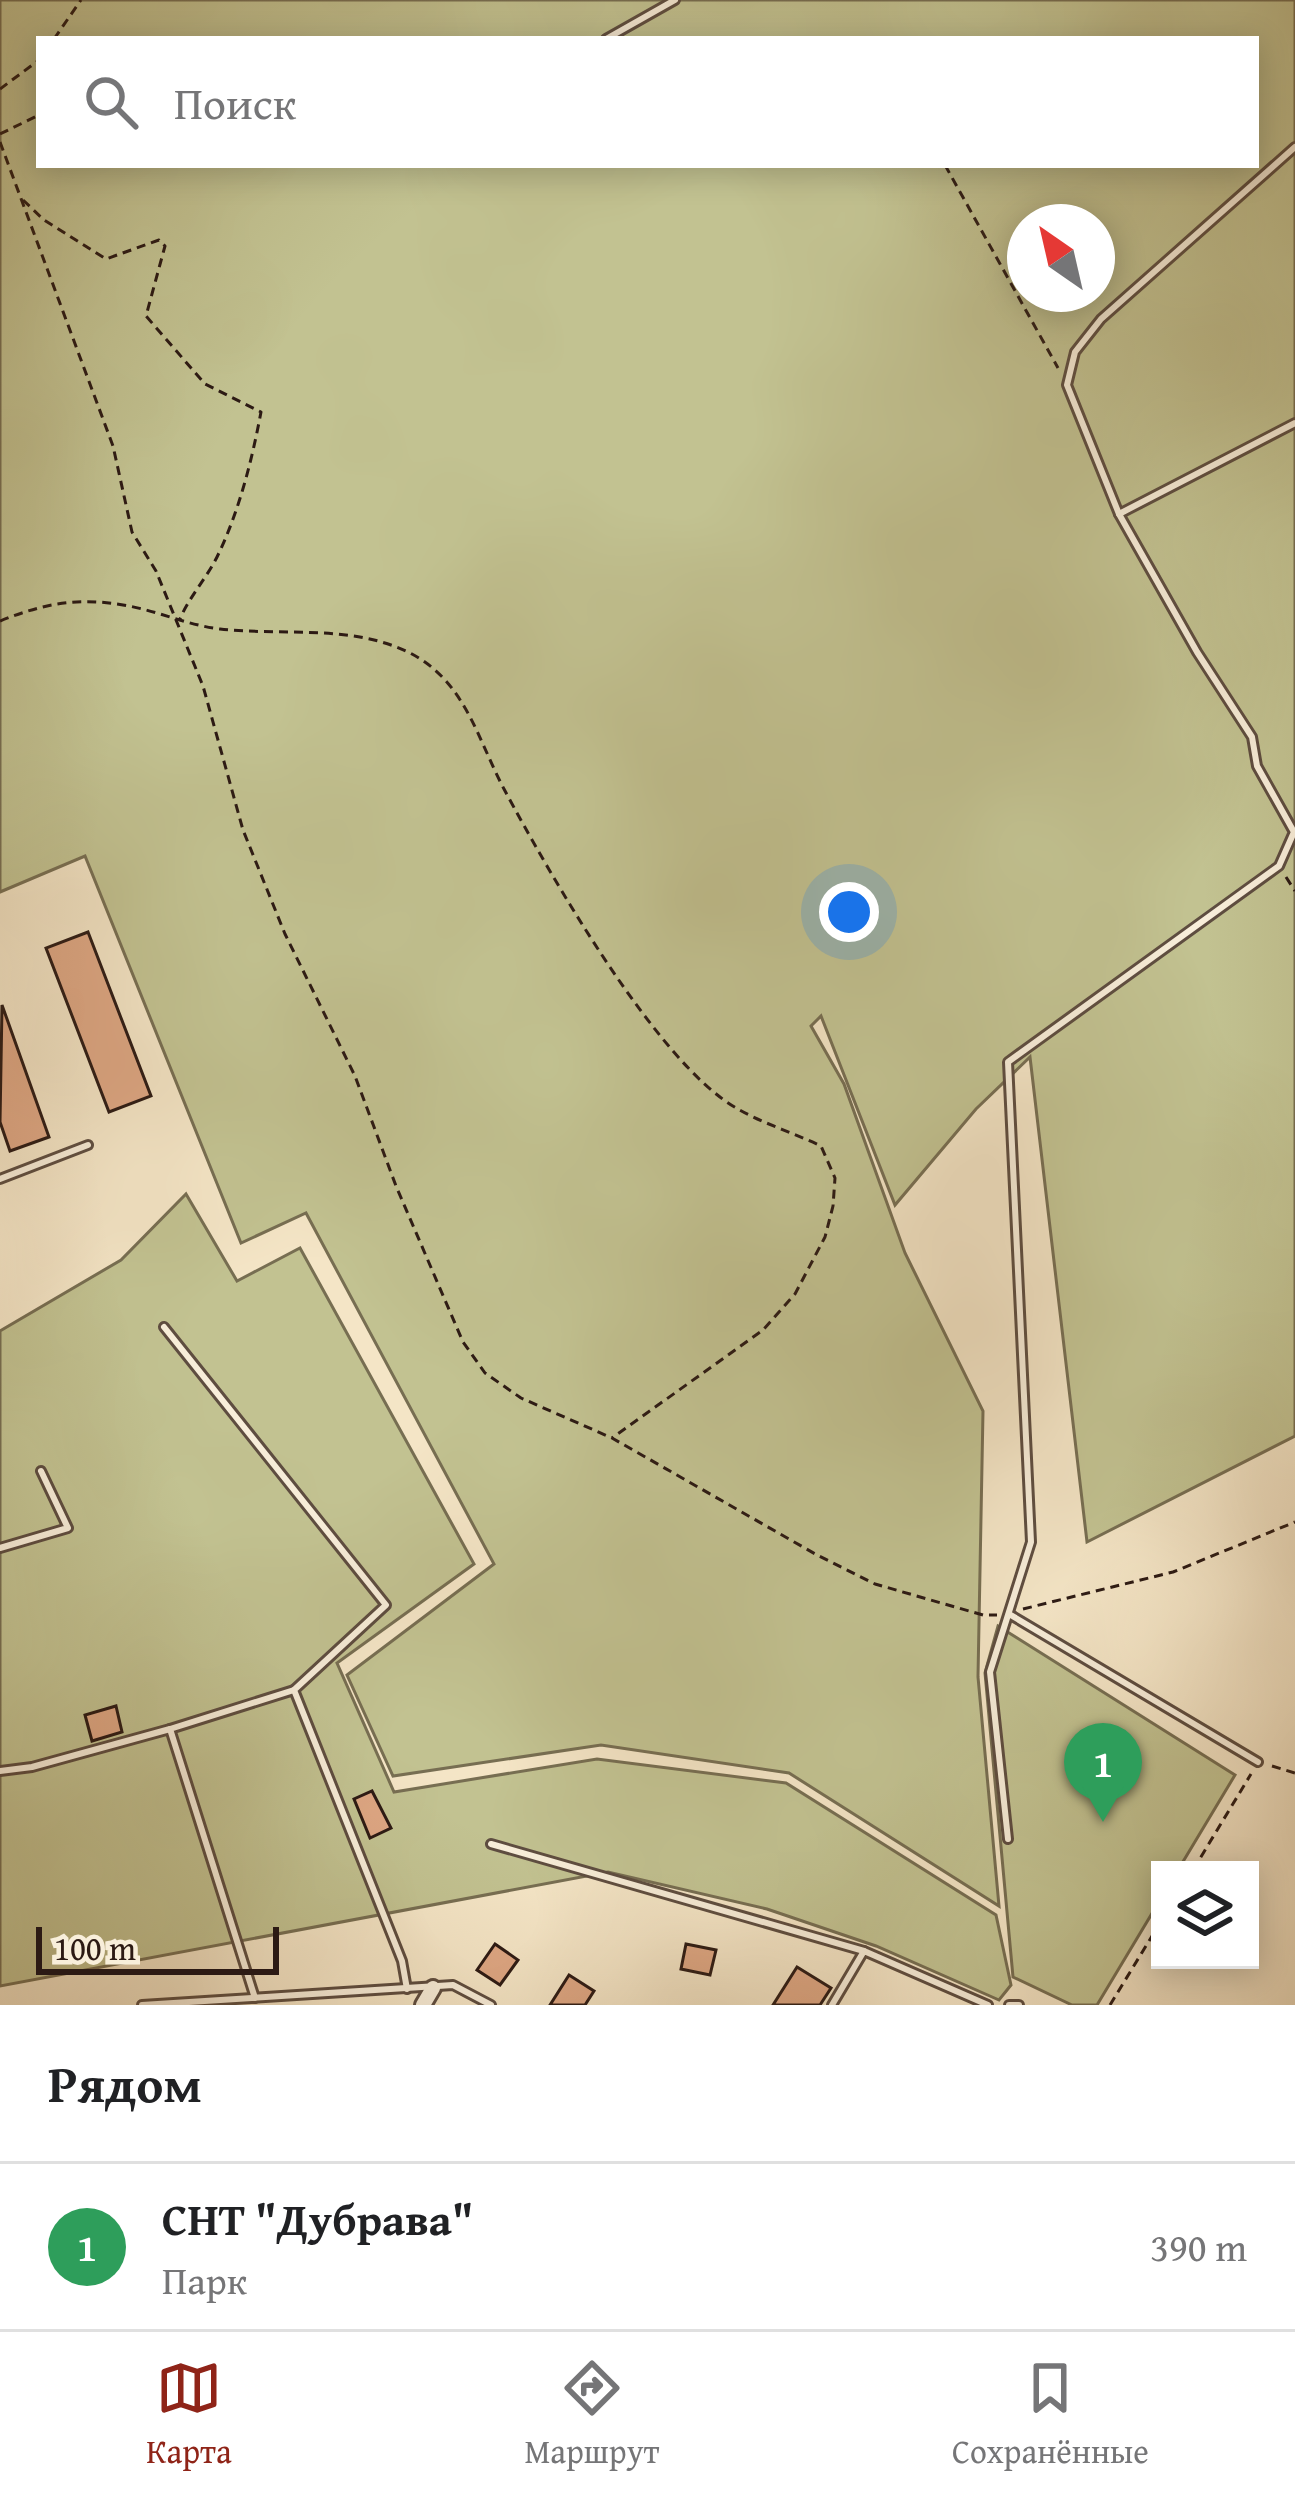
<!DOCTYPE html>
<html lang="ru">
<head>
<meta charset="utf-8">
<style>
  body { margin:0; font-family:"Gentium Book Plus",serif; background:#f2f2f2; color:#202124 }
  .controls { position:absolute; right:36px; bottom:36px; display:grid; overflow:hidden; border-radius:0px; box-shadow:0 6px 30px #0003 }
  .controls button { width:108px; height:108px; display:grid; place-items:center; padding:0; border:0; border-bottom:3px solid #e0e0e0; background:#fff; color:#202124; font:60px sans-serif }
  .compass { position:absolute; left:1007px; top:204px; width:108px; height:108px; border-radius:50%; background:#fff; box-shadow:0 6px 30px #0003; rotate:326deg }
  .scale { position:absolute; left:36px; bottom:30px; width:243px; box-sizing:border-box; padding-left:12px; border:6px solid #2c1a14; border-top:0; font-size:33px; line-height:42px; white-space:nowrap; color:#2c1a14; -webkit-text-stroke:9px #f8eeda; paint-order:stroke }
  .you { position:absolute; left:849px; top:912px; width:42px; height:42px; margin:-30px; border:9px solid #fff; border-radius:50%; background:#1a73e8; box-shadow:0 0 0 18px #1a73e833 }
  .badge { display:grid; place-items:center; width:78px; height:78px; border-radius:50%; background:#8f2418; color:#fff; font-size:39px; font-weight:700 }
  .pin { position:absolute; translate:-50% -99px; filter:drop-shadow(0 3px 6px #0008) }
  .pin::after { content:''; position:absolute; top:63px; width:42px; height:36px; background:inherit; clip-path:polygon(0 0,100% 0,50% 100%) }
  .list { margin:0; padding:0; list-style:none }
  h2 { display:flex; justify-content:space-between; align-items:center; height:156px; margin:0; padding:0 48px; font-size:51px }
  h2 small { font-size:39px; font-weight:400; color:#757577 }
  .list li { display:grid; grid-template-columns:78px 1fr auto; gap:36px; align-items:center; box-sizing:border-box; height:168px; padding:0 48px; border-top:3px solid #e0e0e0 }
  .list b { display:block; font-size:45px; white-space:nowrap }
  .list p { margin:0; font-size:39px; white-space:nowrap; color:#757577 }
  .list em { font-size:39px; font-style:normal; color:#757577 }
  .icon { flex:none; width:66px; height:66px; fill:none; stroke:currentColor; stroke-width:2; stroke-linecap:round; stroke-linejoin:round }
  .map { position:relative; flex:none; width:1295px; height:2005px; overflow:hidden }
  .search { position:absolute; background:#fff; box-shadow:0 6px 30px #0003; left:36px; right:36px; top:36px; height:132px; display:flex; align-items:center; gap:30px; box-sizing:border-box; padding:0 42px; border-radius:0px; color:#757577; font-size:45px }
  .sheet { height:324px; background:#fff }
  nav { display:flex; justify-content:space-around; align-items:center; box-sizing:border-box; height:168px; border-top:3px solid #e0e0e0; background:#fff; font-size:33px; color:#757577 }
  nav a { display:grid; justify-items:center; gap:6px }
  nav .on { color:#8f2418 }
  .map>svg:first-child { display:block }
</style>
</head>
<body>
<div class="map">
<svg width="1295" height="2005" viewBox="0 0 1295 2005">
  <rect width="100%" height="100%" fill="#f4e5c6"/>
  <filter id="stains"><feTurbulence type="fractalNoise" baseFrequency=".00167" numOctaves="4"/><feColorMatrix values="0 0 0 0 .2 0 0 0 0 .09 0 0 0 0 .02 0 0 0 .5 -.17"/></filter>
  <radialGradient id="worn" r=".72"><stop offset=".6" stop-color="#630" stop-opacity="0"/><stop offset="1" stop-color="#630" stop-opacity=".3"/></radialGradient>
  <g fill="#c2c291" stroke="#776e52" stroke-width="3" fill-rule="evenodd">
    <path d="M0 0H1295V1436L1087 1542 1030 1057 976 1109 895 1205 821 1016 811 1026 844 1084 905 1253 983 1411 978 1677 999 1906 789 1773 601 1745 393 1776 347 1675 494 1564 306 1213 241 1243 85 856 0 892ZM39 39H1256V165H39ZM1025 222H1097V294H1025Z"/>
    <polygon points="186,1194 237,1281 300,1248 474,1564 337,1663 394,1792 597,1759 786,1783 996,1915 1011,1985 999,2000 876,1946 767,1909 608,1872 0,1986 0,1331 121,1260"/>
    <polygon points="998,1626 1235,1775 1178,1870 1160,1870 1160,1900 1097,2005 1072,2005 1013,1977 985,1673"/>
  </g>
  <g fill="#dea784" stroke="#2c1a14" stroke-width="3">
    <polygon points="88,932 151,1096 109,1112 46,948"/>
    <polygon points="2,1005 49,1137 10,1151 0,1122"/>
    <polygon points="116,1706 122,1732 92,1741 85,1715"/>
    <polygon points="372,1791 391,1828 370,1838 354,1799"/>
    <polygon points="495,1944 518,1960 500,1985 477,1970"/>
    <polygon points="686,1944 716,1950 710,1975 681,1969"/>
    <polygon points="797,1967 831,1988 820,2005 773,2005"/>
    <polygon points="569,1975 594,1991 585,2005 550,2005"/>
  </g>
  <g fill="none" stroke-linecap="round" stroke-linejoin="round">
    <defs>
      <g id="service">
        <polyline points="606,39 675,0"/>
        <polyline points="1119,514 1295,423"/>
        <polyline points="0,1179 88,1145"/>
        <polyline points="164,1327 386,1605 294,1690 402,1961 407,1989"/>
        <polyline points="0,1548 68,1528 41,1471"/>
        <polyline points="1009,1614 1258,1762"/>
        <polyline points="0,1771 32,1767 170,1729"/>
        <polyline points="1008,1839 990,1672 1031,1542 1008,1062 1279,866 1294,832 1257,766 1252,737 1197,652 1119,514 1067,385 1075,352 1101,319 1295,147"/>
        <polyline points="491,1844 864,1951"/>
        <polyline points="255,1998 170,1729 294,1690"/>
        <polyline points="142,2005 453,1985 491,2005"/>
        <polyline points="832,2005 864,1951 988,2005"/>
        <polyline points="1009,2005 1019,2005"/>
      </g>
      <polyline id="minor" points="423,2005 433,1988"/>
    </defs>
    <use href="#service" stroke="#5e4d40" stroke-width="12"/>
    <use href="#minor" stroke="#5e4d40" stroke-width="20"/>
    <g stroke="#2c1a14" stroke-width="3" stroke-dasharray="9 6" stroke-linecap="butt">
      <polyline points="54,39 81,0"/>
      <polyline points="0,89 39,60"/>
      <polyline points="0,134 39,115"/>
      <polyline points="0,142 113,446 132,532 156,571 203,686 243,830 285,934 355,1076 396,1186 463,1342 485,1373 521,1398 612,1438 817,1555 875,1584 983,1615 997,1615"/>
      <polyline points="945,165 1058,368"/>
      <path d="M23 200 44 220 106 259 159 240 165 246 146 316 205 384 261 412C252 460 239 512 217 557 206 579 189 597 179 621"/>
      <path d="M0 621C43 604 76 597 123 605 156 610 186 625 220 629 282 636 350 624 408 652 465 680 477 738 504 789 549 873 658 1065 738 1109 764 1124 794 1133 821 1146L835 1178 833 1206 825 1237 795 1294 763 1330 612 1438"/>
      <polyline points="1286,877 1295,891"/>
      <polyline points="1023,1609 1173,1572 1295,1522"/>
      <polyline points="1272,1766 1295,1773"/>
      <polyline points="1193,1870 1251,1774"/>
      <polyline points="1110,2005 1160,1923"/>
    </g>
    <use href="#service" stroke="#f8eeda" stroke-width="6"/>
    <use href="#minor" stroke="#f8eeda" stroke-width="14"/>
  </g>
  <rect width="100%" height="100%" filter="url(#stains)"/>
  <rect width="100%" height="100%" fill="url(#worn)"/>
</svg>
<div class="controls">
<button><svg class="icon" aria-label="layers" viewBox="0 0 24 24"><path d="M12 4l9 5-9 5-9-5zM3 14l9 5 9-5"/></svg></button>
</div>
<svg class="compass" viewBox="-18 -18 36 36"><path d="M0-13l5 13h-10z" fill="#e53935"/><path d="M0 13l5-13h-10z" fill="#757577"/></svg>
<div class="scale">100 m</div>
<div class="you"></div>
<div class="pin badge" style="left:1103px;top:1822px;background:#2e9e5b">1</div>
<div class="search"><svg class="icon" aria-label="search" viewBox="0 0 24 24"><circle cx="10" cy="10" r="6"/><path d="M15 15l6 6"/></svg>Поиск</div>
</div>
<section class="sheet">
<h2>Рядом<small></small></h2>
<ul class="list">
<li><span class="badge" style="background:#2e9e5b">1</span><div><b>СНТ &quot;Дубрава&quot;</b><p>Парк</p></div><em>390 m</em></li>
</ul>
</section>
<nav>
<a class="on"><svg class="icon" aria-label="map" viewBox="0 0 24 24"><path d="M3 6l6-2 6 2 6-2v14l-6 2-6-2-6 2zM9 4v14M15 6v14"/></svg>Карта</a>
<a><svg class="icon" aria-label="directions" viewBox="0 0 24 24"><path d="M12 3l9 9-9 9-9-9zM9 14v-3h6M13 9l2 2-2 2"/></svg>Маршрут</a>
<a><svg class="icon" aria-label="saved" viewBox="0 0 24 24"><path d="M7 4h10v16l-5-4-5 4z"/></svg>Сохранённые</a>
</nav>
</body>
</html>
